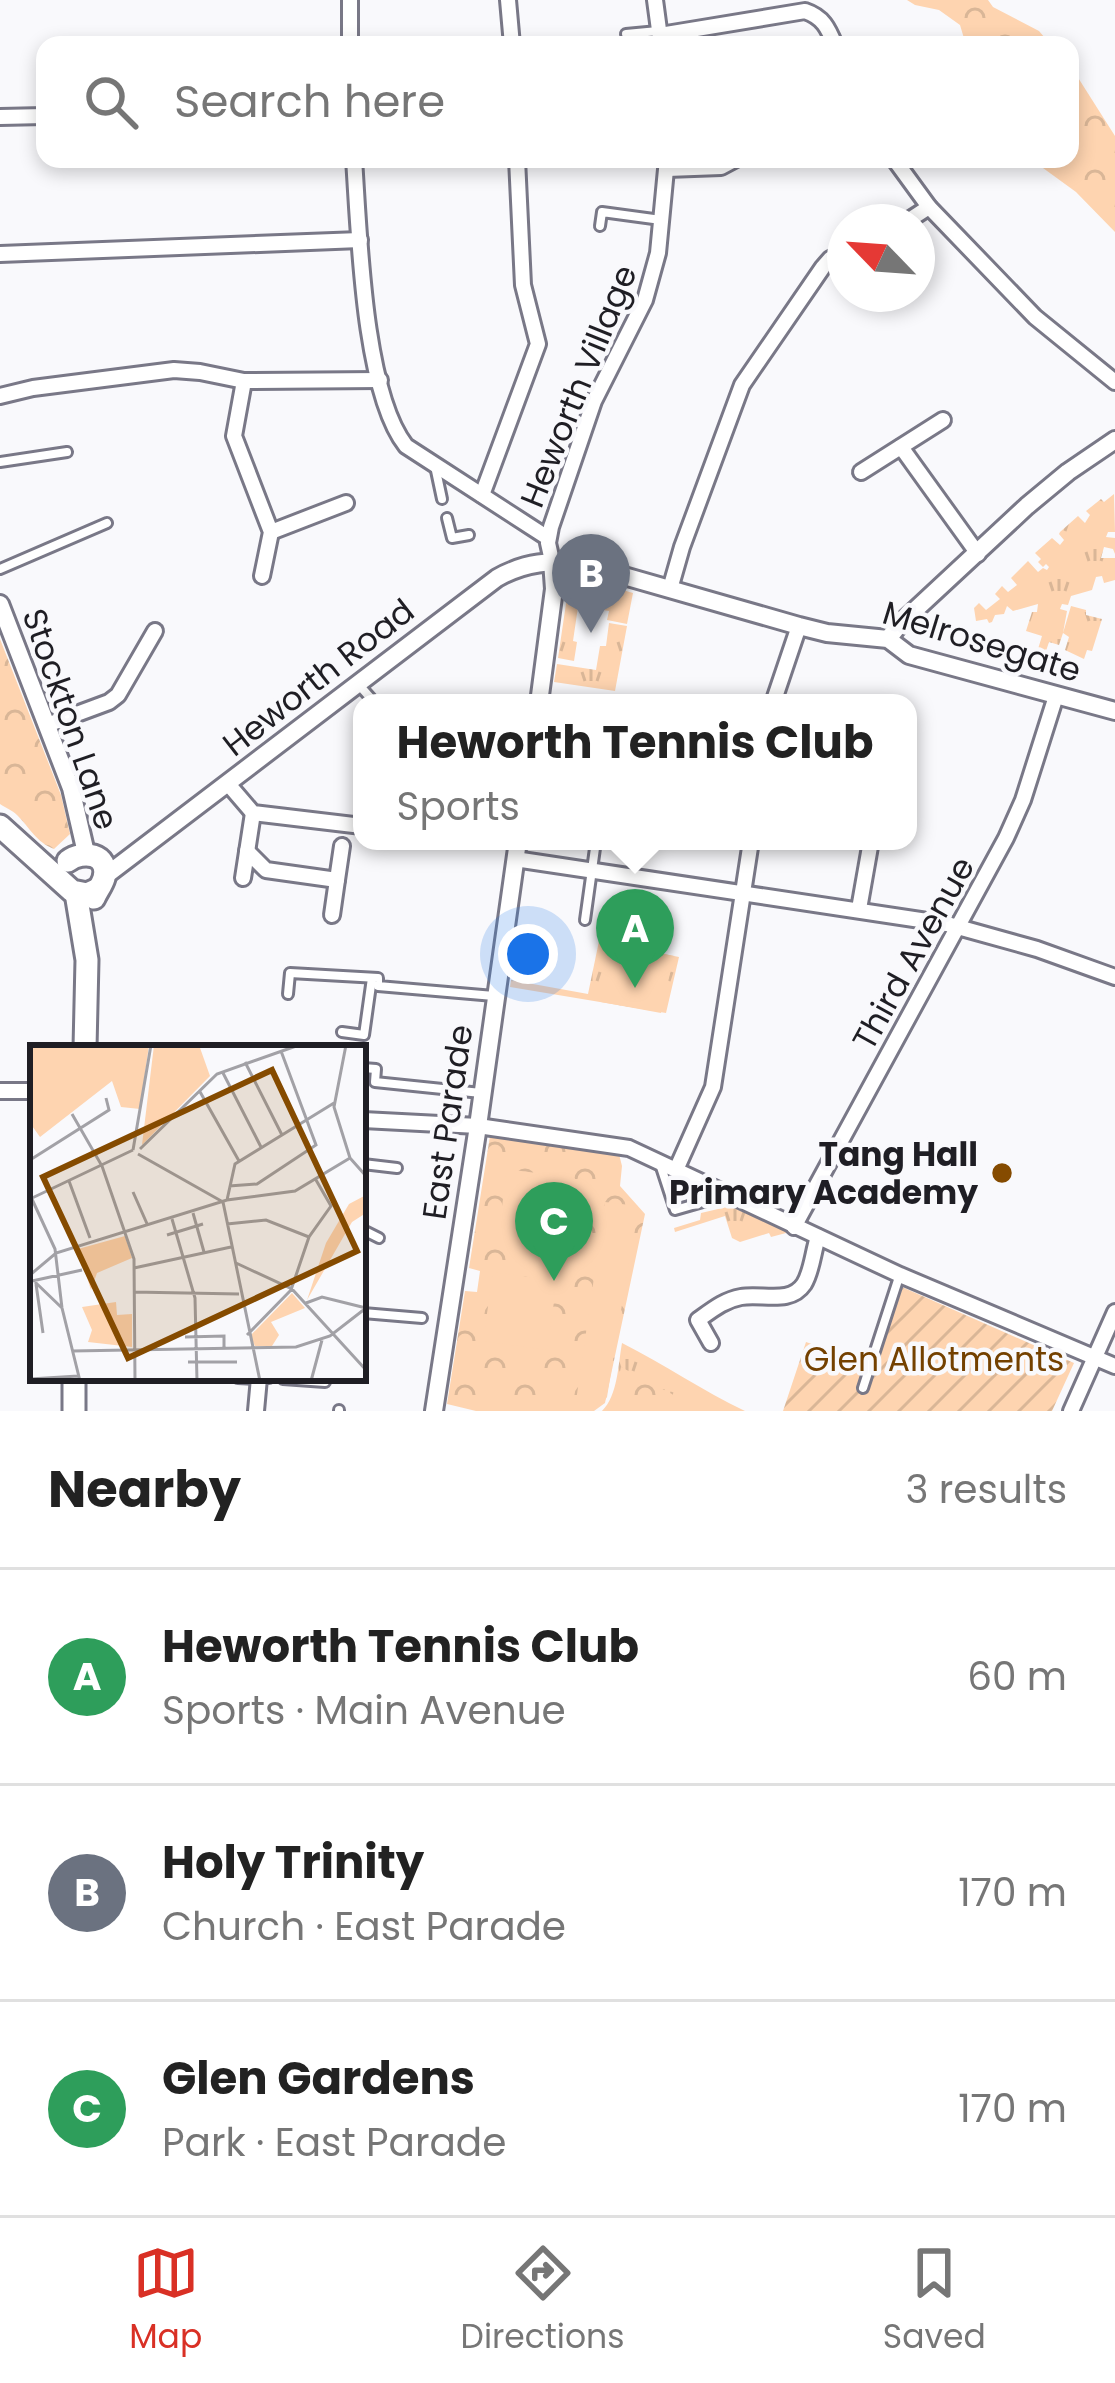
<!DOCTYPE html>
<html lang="en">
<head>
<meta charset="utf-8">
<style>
  body { margin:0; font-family:Poppins,sans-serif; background:#f6f6f6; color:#222 }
  .compass { position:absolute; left:827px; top:204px; width:108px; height:108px; border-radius:50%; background:#fff; box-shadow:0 6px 18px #0003; rotate:295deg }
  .you { position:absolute; left:528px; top:954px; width:42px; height:42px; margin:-30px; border:9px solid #fff; border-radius:50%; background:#1a73e8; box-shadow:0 0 0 18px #1a73e833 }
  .badge { display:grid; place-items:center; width:78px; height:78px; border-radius:50%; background:#d93025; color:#fff; font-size:39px; font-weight:700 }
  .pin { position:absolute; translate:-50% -99px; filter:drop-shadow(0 3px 6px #0008) }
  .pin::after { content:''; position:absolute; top:63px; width:42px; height:36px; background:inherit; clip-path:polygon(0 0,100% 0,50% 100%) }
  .popup { position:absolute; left:353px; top:694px; width:564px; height:156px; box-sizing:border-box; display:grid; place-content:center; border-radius:24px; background:#fff; filter:drop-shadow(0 3px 9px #0005); font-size:39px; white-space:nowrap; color:#767676 }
  .popup b { font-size:45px; color:#222 }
  .popup::after { content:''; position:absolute; left:50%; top:100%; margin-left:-24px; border:24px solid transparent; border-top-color:#fff }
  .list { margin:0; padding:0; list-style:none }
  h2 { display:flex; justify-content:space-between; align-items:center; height:156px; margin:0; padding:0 48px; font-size:51px }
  h2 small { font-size:39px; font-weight:400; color:#767676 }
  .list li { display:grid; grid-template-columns:78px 1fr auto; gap:36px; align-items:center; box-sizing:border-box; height:216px; padding:0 48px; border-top:3px solid #e0e0e0 }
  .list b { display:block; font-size:45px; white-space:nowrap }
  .list p { margin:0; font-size:39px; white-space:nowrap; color:#767676 }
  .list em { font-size:39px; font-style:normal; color:#767676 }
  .icon { flex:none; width:66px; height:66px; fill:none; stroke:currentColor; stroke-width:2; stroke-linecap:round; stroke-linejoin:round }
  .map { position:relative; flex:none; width:1115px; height:1411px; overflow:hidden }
  .search { position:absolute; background:#fff; box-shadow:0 6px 18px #0003; left:36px; right:36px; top:36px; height:132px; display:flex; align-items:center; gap:30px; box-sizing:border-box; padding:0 42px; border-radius:24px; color:#767676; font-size:45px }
  .sheet { height:804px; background:#fff }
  nav { display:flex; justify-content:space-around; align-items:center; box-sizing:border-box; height:168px; border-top:3px solid #e0e0e0; background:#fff; font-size:33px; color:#767676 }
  nav a { display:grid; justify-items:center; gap:6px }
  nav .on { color:#d93025 }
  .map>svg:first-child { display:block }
</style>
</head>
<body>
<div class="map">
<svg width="1115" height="1411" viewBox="0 0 1115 1411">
  <defs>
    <pattern id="grass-tufts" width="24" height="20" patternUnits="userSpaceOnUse" patternTransform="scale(3)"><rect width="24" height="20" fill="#fed4b0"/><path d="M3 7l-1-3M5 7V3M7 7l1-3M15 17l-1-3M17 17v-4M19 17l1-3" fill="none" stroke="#d9b697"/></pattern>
    <pattern id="forest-crowns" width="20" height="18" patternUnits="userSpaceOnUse" patternTransform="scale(3)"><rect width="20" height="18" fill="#fed4b0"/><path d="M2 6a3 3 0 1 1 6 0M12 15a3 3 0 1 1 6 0" fill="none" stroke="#d9b697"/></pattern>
    <pattern id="garden-furrows" width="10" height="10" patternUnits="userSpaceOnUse" patternTransform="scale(3)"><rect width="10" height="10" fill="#fed4b0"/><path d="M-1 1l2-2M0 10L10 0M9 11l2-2" fill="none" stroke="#d9b697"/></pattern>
  </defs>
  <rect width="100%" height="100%" fill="#f9f9fc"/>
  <g fill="url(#grass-tufts)">
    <polygon points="1114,494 1115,532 1108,532 1106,537 1115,538 1115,554 1113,549 1104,547 1101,558 1115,558 1115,580 1104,583 1102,576 1096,577 1092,590 1071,596 1068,605 1062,604 1060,609 1067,611 1063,633 1071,606 1086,610 1086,615 1102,619 1092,651 1087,650 1084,659 1065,650 1069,637 1063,633 1059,645 1049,642 1046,651 1038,649 1042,636 1026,631 1032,612 1037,612 1038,604 1013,611 1007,606 1004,614 995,615 992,622 989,623 987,619 976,621 974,608 979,603 986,610 1000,599 995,594 1002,586 1008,592 1017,585 1011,578 1028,561 1038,572 1043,568 1047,570 1049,567 1046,564 1043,567 1038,562 1041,559 1035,553 1052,538 1060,545 1064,540 1059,534 1060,532 1078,516 1085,523 1090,515 1086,511 1101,499 1104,502"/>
    <polygon points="585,579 633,593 627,624 607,620 609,611 603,610 604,602 589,600 586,611 578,607 573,641 577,642 574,661 558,658 568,590 575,582"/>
    <polygon points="609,623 627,626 615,691 554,682 557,664 596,670 600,646 606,646"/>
    <polygon points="599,941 679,957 666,1013 510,987 511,980 588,994"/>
    <polygon points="731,1206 786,1231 786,1233 771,1237 769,1233 740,1242 732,1238 725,1216 675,1232 674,1228 700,1220 701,1213"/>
    <path d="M622 1343C664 1364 703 1391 745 1411H602C618 1395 618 1365 622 1343Z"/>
  </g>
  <g fill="url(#forest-crowns)">
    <polygon points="907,0 988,0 993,7 1039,31 1051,45 966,45 960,25 939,10 915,5"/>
    <polygon points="1070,65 1115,136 1115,232 1076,192 1032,160 1070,159"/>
    <path d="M0 639 61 795 70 834 54 849C36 842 30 828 17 815 12 810 6 808 0 804Z"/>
    <polygon points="490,1136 619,1154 622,1166 620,1186 645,1214 605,1403 594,1411 476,1411 447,1404 465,1291 477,1292 480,1271 469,1268"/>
    <polygon points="621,1367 672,1394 687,1411 607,1411 612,1407"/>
  </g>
  <polygon fill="url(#garden-furrows)" points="902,1287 1074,1363 1052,1411 783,1411 806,1342 875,1366"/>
  <g fill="#fed4b0">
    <polygon points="615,944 674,956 661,1013 601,1002"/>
    <polygon points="507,1169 575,1178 565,1247 498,1237"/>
    <polygon points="605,1202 638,1206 607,1397 603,1403 576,1401"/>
    <polygon points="493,1272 557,1281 547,1350 483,1341"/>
  </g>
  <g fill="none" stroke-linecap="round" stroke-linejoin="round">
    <defs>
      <g id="service">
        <polyline points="626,34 658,31"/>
        <polyline points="600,226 602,212 661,220"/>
        <polyline points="0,462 67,452"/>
        <polyline points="435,466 442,499"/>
        <polyline points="447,518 452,538 469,535"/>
        <polyline points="0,569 107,523"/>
        <polyline points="359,685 375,703"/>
        <polyline points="585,920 596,841"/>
        <polyline points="288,994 290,973 378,978 378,986 494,996"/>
        <polyline points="342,1032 364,1035 372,978"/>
        <polyline points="363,1068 376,1069 375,1082 481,1093"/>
        <polyline points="363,1164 397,1168"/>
        <polyline points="661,1167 675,1210 727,1195"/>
        <polyline points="363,1230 379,1238"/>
        <polyline points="363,1313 422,1318"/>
        <polyline points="238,1378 257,1379"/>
        <polyline points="266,1378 269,1378"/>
        <polyline points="283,1379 325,1382"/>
        <polyline points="863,1388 899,1277"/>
        <polyline points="339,1411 339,1410"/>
      </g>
      <g id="minor">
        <polyline points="508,0 512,45"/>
        <polyline points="655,0 661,45"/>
        <path d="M660 35 805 11C823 17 828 28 835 45"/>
        <polyline points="350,45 350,0"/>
        <polyline points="0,117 45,116"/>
        <path d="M354 159C359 229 363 392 406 446L548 538"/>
        <polyline points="894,159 929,207 1035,317 1115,382"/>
        <polyline points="667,169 721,167 736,159"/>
        <polyline points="906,222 929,207"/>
        <polyline points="0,254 360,240"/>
        <polyline points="244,381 234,436 271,532 262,576"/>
        <polyline points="0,396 33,388 174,370 200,372 244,381 380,380"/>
        <polyline points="901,447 978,554"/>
        <polyline points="861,472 943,420"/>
        <polyline points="482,495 538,344 523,285 517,159"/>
        <polyline points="271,532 346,503"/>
        <polyline points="552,561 548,543 551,527 594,401 645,300 658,253 667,159"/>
        <polyline points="670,589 682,547 742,385 823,267 830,259 845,251"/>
        <polyline points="773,703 799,626"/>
        <polyline points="47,725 109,702 118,695 155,631"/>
        <polyline points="229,785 253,813 362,826"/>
        <polyline points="247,851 266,870 337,880 342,846"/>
        <polyline points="515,859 947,924 1037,949 1115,977"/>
        <polyline points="243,878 253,813"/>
        <polyline points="859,909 871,841"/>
        <polyline points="332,915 337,880"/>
        <polyline points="0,1091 33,1091"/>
        <polyline points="363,1120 478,1126 629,1148 900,1275 1115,1366"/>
        <polyline points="676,1170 713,1087 751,841"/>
        <polyline points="794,1227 1006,838 1023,800 1056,696"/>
        <path d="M711 1343 698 1320C712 1310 724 1300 741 1297 762 1293 790 1305 804 1284 812 1271 813 1252 818 1237"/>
        <polyline points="256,1411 259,1378"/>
        <polyline points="1071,1411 1115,1312"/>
      </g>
      <g id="tertiary">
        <polyline points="0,604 71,788 86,853"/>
        <polyline points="888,639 899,625 1027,506 1068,472 1115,440"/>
        <polyline points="539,703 554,589 552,561"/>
        <path d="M104 877 497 578C525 562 551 560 582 564L799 626 827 633 888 639 909 655 1115 711"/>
        <polyline points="434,1411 478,1126 518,841"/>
      </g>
      <g id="primary">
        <polyline points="0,826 72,891 87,894 98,889"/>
        <path d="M68 861C82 850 110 853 104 878 102 885 97 891 94 898"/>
        <polyline points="76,893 87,960 85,1048"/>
        <polyline points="74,1378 74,1411"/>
      </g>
    </defs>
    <use href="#service" stroke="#797887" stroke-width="14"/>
    <use href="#minor" stroke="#797887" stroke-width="20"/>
    <use href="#tertiary" stroke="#797887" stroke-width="22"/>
    <use href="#primary" stroke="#797887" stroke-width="27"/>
    <use href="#service" stroke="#fff" stroke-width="8"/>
    <use href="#minor" stroke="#fff" stroke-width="14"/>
    <use href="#tertiary" stroke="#fff" stroke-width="16"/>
    <use href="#primary" stroke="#fff" stroke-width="21"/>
  </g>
  <circle fill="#854b00" stroke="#f9f9fc" stroke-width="4.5" cx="1002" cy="1173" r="12"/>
  <g text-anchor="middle" stroke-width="9" stroke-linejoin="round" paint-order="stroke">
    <g font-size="33" fill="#1f1e24" stroke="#f9f9fc">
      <text transform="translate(578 386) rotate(-68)" y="12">Heworth Village</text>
      <text transform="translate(982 641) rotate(17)" y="12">Melrosegate</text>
      <text transform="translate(318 677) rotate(-38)" y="12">Heworth Road</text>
      <text transform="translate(71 719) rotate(71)" y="12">Stockton Lane</text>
      <text transform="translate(913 953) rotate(-61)" y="12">Third Avenue</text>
      <text transform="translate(447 1122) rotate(-82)" y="12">East Parade</text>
    </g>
    <g font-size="33" font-weight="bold" fill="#1f1e24" stroke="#f9f9fc" text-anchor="end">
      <text x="978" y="1166">Tang Hall<tspan x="978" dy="38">Primary Academy</tspan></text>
    </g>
    <g font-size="33" fill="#744100" stroke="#f9f9fc">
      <text x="934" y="1371">Glen Allotments</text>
    </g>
  </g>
  <g transform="translate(30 1045)">
    <rect width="336" height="336" fill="#f9f9fc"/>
    <path d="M0 0H119L110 64 91 62 82 36 10 92 0 78Z" fill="#fed4b0"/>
    <path d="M124 0H169L180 31 112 100ZM336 150V168L322 177 277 255 296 198 319 159ZM95 191 102 213 67 228 61 245 48 204ZM262 248 275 263 241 277 249 290 242 301H225L220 291Z" fill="#fed4b0"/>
    <path d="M86 257 87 270 102 269V302L58 297 62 285 52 262Z" fill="#fed4b0"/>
    <path fill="none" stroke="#a2a1a6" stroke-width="3" d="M316 0 304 62 320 113 336 131M215 17 252 90M192 26 231 102M169 45 209 116M42 69 72 121 104 214 105 336M110 104 187 29 269 0M103 105 121 0M108 109 193 157M0 115 79 65 76 53M39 136 60 193M199 141 227 139 286 100 251 6M103 147 118 181M1 152 25 204 32 263M0 154 103 105M197 155 205 119 304 58M193 157 230 336M163 168 174 207M142 174 165 253 167 336M197 179 236 175 279 192M137 190 173 179M206 218 262 244 336 325M104 223 201 202M0 230 26 208 197 155 265 146 320 113M2 236 52 225M5 237 32 263 50 336M6 239 13 288M103 247 209 249M276 258 292 252 336 263M217 290 261 245 279 192 301 161 286 135M155 292 194 291V304M42 306 266 302 300 291 336 263M158 317H207M0 334 48 331M281 336 292 295"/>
    <path fill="#854b00" fill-opacity="0.15" stroke="#854b00" stroke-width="6" d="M242 25 327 206 98 313 13 132Z"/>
    <rect width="336" height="336" fill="none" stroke="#1f1e24" stroke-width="6"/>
  </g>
</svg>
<svg class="compass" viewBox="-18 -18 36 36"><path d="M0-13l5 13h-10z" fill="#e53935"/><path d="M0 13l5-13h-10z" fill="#767676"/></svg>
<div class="you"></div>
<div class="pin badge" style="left:635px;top:988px;background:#2e9e5b">A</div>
<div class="popup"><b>Heworth Tennis Club</b>Sports</div>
<div class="pin badge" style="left:591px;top:633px;background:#6b7280">B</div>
<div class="pin badge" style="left:554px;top:1281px;background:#2e9e5b">C</div>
<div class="search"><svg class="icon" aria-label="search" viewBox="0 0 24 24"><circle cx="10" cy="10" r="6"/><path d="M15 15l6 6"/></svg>Search here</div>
</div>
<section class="sheet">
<h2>Nearby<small>3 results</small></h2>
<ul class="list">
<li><span class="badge" style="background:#2e9e5b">A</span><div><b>Heworth Tennis Club</b><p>Sports · Main Avenue</p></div><em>60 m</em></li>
<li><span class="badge" style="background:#6b7280">B</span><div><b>Holy Trinity</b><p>Church · East Parade</p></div><em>170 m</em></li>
<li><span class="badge" style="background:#2e9e5b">C</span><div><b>Glen Gardens</b><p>Park · East Parade</p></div><em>170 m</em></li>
</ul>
</section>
<nav>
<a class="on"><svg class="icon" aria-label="map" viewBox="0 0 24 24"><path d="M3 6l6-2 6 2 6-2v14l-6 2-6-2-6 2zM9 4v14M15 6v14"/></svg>Map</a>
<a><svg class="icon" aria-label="directions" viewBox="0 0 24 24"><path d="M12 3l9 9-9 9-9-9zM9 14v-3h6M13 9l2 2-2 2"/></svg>Directions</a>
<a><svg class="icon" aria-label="saved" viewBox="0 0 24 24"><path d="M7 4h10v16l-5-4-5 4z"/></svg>Saved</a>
</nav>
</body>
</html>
